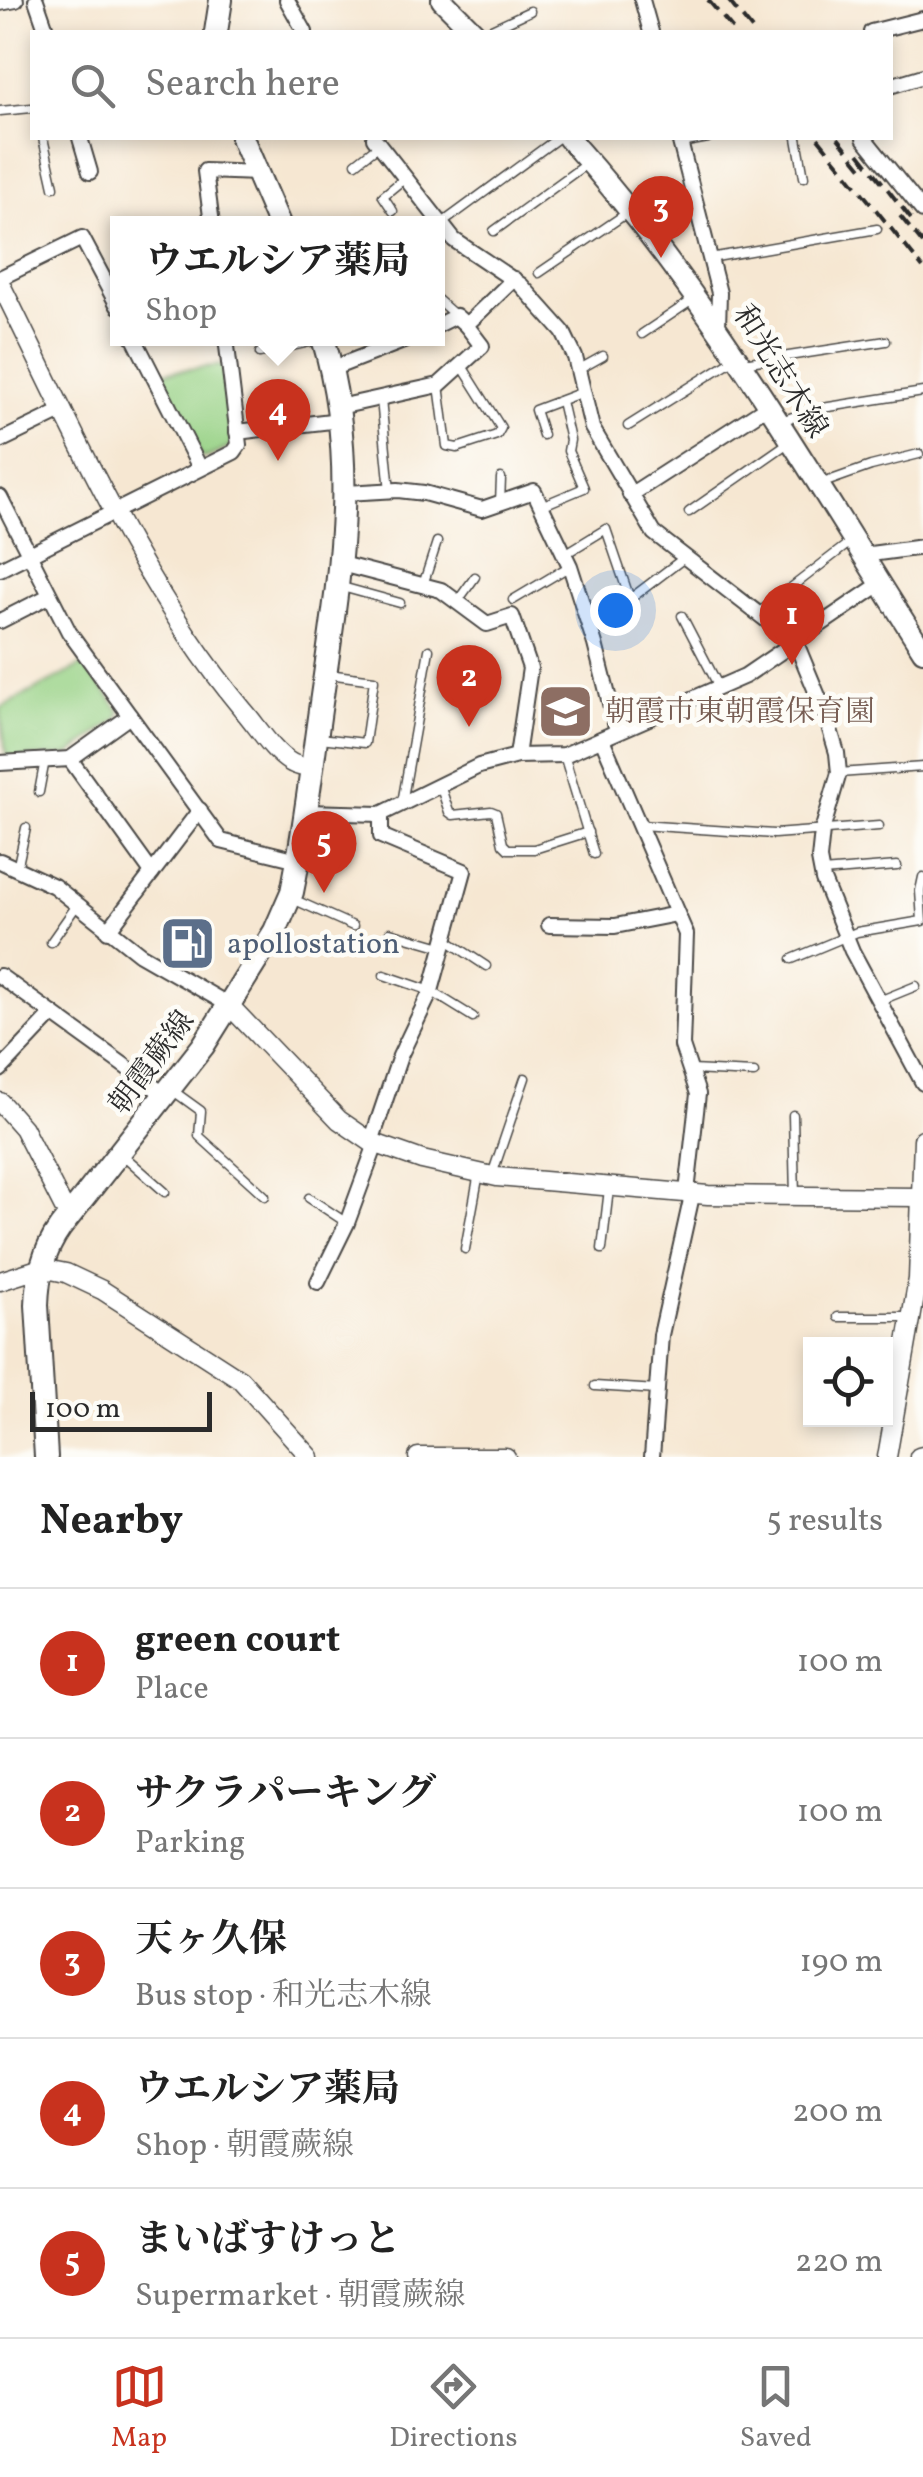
<!DOCTYPE html>
<html lang="en">
<head>
<meta charset="utf-8">
<style>
  body { margin:0; font-family:Vollkorn,"Noto Serif JP",serif; background:#f2f2f2; color:#222 }
  .controls { position:absolute; right:30px; bottom:30px; display:grid; overflow:hidden; border-radius:0px; box-shadow:0 5px 15px #0003 }
  .controls button { width:90px; height:90px; display:grid; place-items:center; padding:0; border:0; border-bottom:2px solid #e0e0e0; background:#fff; color:#222; font:50px sans-serif }
  .scale { position:absolute; left:30px; bottom:25px; width:182px; box-sizing:border-box; padding-left:10px; border:5px solid #2b2b2b; border-top:0; font-size:28px; line-height:35px; white-space:nowrap; color:#2b2b2b; -webkit-text-stroke:8px #fdfcf7; paint-order:stroke }
  .you { position:absolute; left:615px; top:610px; width:35px; height:35px; margin:-25px; border:8px solid #fff; border-radius:50%; background:#1a73e8; box-shadow:0 0 0 15px #1a73e833 }
  .badge { display:grid; place-items:center; width:65px; height:65px; border-radius:50%; background:#c8321e; color:#fff; font-size:32px; font-weight:700 }
  .pin { position:absolute; translate:-50% -82px; filter:drop-shadow(0 2px 5px #0008) }
  .pin::after { content:''; position:absolute; top:52px; width:35px; height:30px; background:inherit; clip-path:polygon(0 0,100% 0,50% 100%) }
  .popup { position:absolute; left:110px; top:216px; width:335px; height:130px; box-sizing:border-box; display:grid; place-content:center; border-radius:0px; background:#fff; filter:drop-shadow(0 2px 8px #0005); font-size:32px; white-space:nowrap; color:#767676 }
  .popup b { font-size:38px; color:#222 }
  .popup::after { content:''; position:absolute; left:50%; top:100%; margin-left:-20px; border:20px solid transparent; border-top-color:#fff }
  .list { margin:0; padding:0; list-style:none }
  h2 { display:flex; justify-content:space-between; align-items:center; height:130px; margin:0; padding:0 40px; font-size:42px }
  h2 small { font-size:32px; font-weight:400; color:#767676 }
  .list li { display:grid; grid-template-columns:65px 1fr auto; gap:30px; align-items:center; box-sizing:border-box; height:150px; padding:0 40px; border-top:2px solid #e0e0e0 }
  .list b { display:block; font-size:38px; white-space:nowrap }
  .list p { margin:0; font-size:32px; white-space:nowrap; color:#767676 }
  .list em { font-size:32px; font-style:normal; color:#767676 }
  .icon { flex:none; width:55px; height:55px; fill:none; stroke:currentColor; stroke-width:2; stroke-linecap:round; stroke-linejoin:round }
  .map { position:relative; flex:none; width:923px; height:1457px; overflow:hidden }
  .search { position:absolute; background:#fff; box-shadow:0 5px 15px #0003; left:30px; right:30px; top:30px; height:110px; display:flex; align-items:center; gap:25px; box-sizing:border-box; padding:0 35px; border-radius:0px; color:#767676; font-size:38px }
  .sheet { height:880px; background:#fff }
  nav { display:flex; justify-content:space-around; align-items:center; box-sizing:border-box; height:140px; border-top:2px solid #e0e0e0; background:#fff; font-size:28px; color:#767676 }
  nav a { display:grid; justify-items:center; gap:5px }
  nav .on { color:#c8321e }
  .map>svg:first-child { display:block }
</style>
</head>
<body>
<div class="map">
<svg width="923" height="1457" viewBox="0 0 923 1457">
  <rect width="100%" height="100%" fill="#fdfcf7"/>
  <filter id="ink" filterUnits="userSpaceOnUse"><feTurbulence type="fractalNoise" baseFrequency=".01" numOctaves="2"/><feDisplacementMap in="SourceGraphic" scale="20" xChannelSelector="R" yChannelSelector="G"/><feConvolveMatrix kernelMatrix="1 2 1 2 8 2 1 2 1" color-interpolation-filters="sRGB"/></filter>
  <filter id="wash" filterUnits="userSpaceOnUse"><feTurbulence type="fractalNoise" baseFrequency=".0048" numOctaves="4" result="noise"/><feDisplacementMap in="SourceGraphic" scale="40" xChannelSelector="R" yChannelSelector="G"/><feGaussianBlur stdDeviation="2.25" result="paint"/><feColorMatrix in="noise" values="0 0 0 0 0 0 0 0 0 0 0 0 0 0 0 0 0 1.4 0 .05"/><feComposite in="paint" operator="in"/></filter>
  <g filter="url(#wash)">
    <rect width="100%" height="100%" fill="#f6e7d2"/>
    <g fill="#98d286" stroke="#627e58" stroke-width="2.5">
      <polygon points="223,365 232,442 229,448 206,458 201,457 158,373"/>
      <polygon points="85,664 120,711 119,718 69,755 10,758 6,755 0,708"/>
    </g>
  </g>
  <g filter="url(#ink)">
    <g fill="none" stroke-linecap="round" stroke-linejoin="round">
      <defs>
        <g id="service">
          <polyline points="485,32 530,11"/>
          <polyline points="0,111 32,108"/>
          <polyline points="43,138 54,187"/>
          <polyline points="797,138 804,177"/>
          <polyline points="681,143 708,138"/>
          <polyline points="356,163 379,145"/>
          <polyline points="393,211 383,196 405,178"/>
          <polyline points="441,224 558,138"/>
          <polyline points="494,231 586,164"/>
          <polyline points="710,258 877,229"/>
          <polyline points="539,273 627,213"/>
          <polyline points="438,300 456,316"/>
          <polyline points="642,334 694,299"/>
          <polyline points="260,353 319,340"/>
          <polyline points="743,363 886,341"/>
          <polyline points="578,370 603,356"/>
          <polyline points="439,385 447,446 457,448 497,435 501,428 462,366"/>
          <polyline points="381,399 390,491"/>
          <polyline points="781,421 816,409 923,392"/>
          <polyline points="628,426 733,360"/>
          <polyline points="543,435 535,410 583,392"/>
          <polyline points="823,483 871,466 919,454"/>
          <polyline points="500,503 501,478"/>
          <polyline points="541,506 584,488 568,451 570,440 561,401"/>
          <polyline points="689,512 788,443"/>
          <polyline points="565,554 606,529 630,599 684,558"/>
          <polyline points="423,585 437,542"/>
          <polyline points="342,587 400,603"/>
          <polyline points="513,600 570,566"/>
          <polyline points="457,602 475,577"/>
          <polyline points="757,614 853,540"/>
          <polyline points="682,616 719,687"/>
          <polyline points="320,738 365,743 374,680 328,674"/>
          <polyline points="564,755 594,854"/>
          <polyline points="839,773 923,767"/>
          <polyline points="440,785 449,812 453,815 491,811 496,813 503,844 508,849 534,849 588,832"/>
          <polyline points="39,792 45,760"/>
          <polyline points="402,803 429,650"/>
          <polyline points="640,825 774,834 879,826"/>
          <polyline points="17,869 26,828"/>
          <polyline points="822,872 897,866"/>
          <polyline points="295,900 353,926"/>
          <polyline points="390,932 442,947"/>
          <polyline points="445,939 486,966"/>
          <polyline points="51,942 77,905"/>
          <polyline points="792,959 857,932 922,921 920,891 923,877"/>
          <polyline points="384,975 431,991 473,1017"/>
          <polyline points="879,1001 916,986"/>
          <polyline points="691,1070 754,1073"/>
          <polyline points="172,1090 201,1111 199,1136 265,1196"/>
          <polyline points="793,1115 795,1197"/>
          <polyline points="123,1155 165,1192"/>
          <polyline points="492,1175 525,1078"/>
          <polyline points="309,1198 347,1223"/>
          <polyline points="465,1249 479,1173"/>
          <polyline points="602,1249 609,1189"/>
          <polyline points="838,1317 911,1317"/>
          <polyline points="595,1386 657,1390"/>
        </g>
        <g id="minor">
          <polyline points="36,0 47,32"/>
          <polyline points="287,0 305,32"/>
          <polyline points="642,0 651,32"/>
          <polyline points="0,3 16,0"/>
          <polyline points="871,32 923,19"/>
          <polyline points="890,86 923,76"/>
          <polyline points="80,138 90,172"/>
          <polyline points="374,138 454,240 521,285 563,332 575,357 592,428 654,533 796,643 825,713 837,753 839,773 822,831 819,859 823,880 852,951 923,1083"/>
          <polyline points="679,138 719,293 718,327"/>
          <polyline points="864,138 923,211"/>
          <polyline points="212,224 205,171 258,173"/>
          <polyline points="0,278 82,238 118,306"/>
          <polyline points="438,325 456,316 466,325"/>
          <polyline points="134,338 200,468"/>
          <polyline points="331,369 411,338"/>
          <polyline points="339,407 439,385 482,346 466,325 514,279"/>
          <polyline points="237,432 340,420"/>
          <polyline points="0,441 64,410"/>
          <polyline points="346,493 398,490 424,493 482,509 534,491 570,566 595,644 617,731"/>
          <polyline points="630,495 768,406"/>
          <polyline points="0,497 69,632 221,841 298,860"/>
          <polyline points="863,555 923,547"/>
          <polyline points="341,564 441,590 487,624 512,616 530,668 517,756"/>
          <polyline points="0,569 234,452 239,445 226,338"/>
          <polyline points="0,621 49,596"/>
          <polyline points="602,739 686,934 682,1046 698,1094 687,1192 691,1200 661,1335 652,1457"/>
          <polyline points="70,759 130,716"/>
          <polyline points="0,763 70,759 152,873"/>
          <polyline points="305,812 381,814 479,766 517,756 564,755 745,676 880,584"/>
          <polyline points="0,861 54,886 140,954 229,1005"/>
          <polyline points="549,925 615,926 677,914"/>
          <polyline points="108,931 200,810"/>
          <polyline points="0,976 165,1095"/>
          <polyline points="0,1070 53,1014"/>
          <polyline points="371,1142 400,1056 431,991 464,871 381,836 381,814"/>
          <polyline points="318,1282 347,1223 376,1144"/>
        </g>
        <g id="tertiary">
          <path d="M0 283C73 429 139 585 244 711 258 727 272 751 290 762 296 766 304 767 311 769"/>
          <polyline points="229,1005 339,1120 371,1142 422,1160 497,1177 708,1195 919,1197"/>
          <polyline points="0,1102 23,1128 69,1218"/>
          <polyline points="0,1281 41,1268 66,1273 102,1290 240,1379 310,1457"/>
          <polyline points="418,1457 506,1457"/>
          <polyline points="887,1457 918,1279 923,1139"/>
          <polyline points="919,1457 923,1456"/>
        </g>
        <g id="secondary">
          <polyline points="442,0 474,32"/>
          <path d="M568 138C708 293 811 475 923 651"/>
        </g>
        <g id="primary">
          <polyline points="216,32 221,0"/>
          <polyline points="242,138 279,224"/>
          <path d="M46 1457 37 1305C38 1276 43 1252 60 1228L203 1046 275 931 292 892C305 830 312 765 321 703 339 577 360 463 323 338"/>
        </g>
      </defs>
      <use href="#service" stroke="#494744" stroke-width="11"/>
      <use href="#minor" stroke="#494744" stroke-width="18"/>
      <use href="#tertiary" stroke="#494744" stroke-width="21"/>
      <use href="#secondary" stroke="#494744" stroke-width="24"/>
      <use href="#primary" stroke="#494744" stroke-width="26"/>
      <use href="#service" stroke="#fff" stroke-width="8"/>
      <use href="#minor" stroke="#fff" stroke-width="14"/>
      <use href="#tertiary" stroke="#fff" stroke-width="18"/>
      <use href="#secondary" stroke="#fff" stroke-width="20"/>
      <use href="#primary" stroke="#fff" stroke-width="22"/>
      <g stroke="#2b2b2b" stroke-width="4" stroke-dasharray="15 8" stroke-linecap="butt">
        <polyline points="708,0 735,32"/>
        <polyline points="728,0 754,32"/>
        <polyline points="818,138 923,268"/>
        <polyline points="838,138 863,169"/>
        <polyline points="859,153 915,224"/>
        <polyline points="900,216 923,244"/>
      </g>
    </g>
  </g>
  <defs>
    <symbol id="school-square" viewBox="-11 -11 22 22"><rect x="-9" y="-9" width="18" height="18" rx="4" fill="#8d6e63" stroke="#fdfcf7"/><path d="M0-5L7-2L0 1L-7-2ZM-4 1L0 2.5L4 1V4Q0 6-4 4Z" fill="#fff"/></symbol>
    <symbol id="fuel-square" viewBox="-11 -11 22 22"><rect x="-9" y="-9" width="18" height="18" rx="4" fill="#5c6f8a" stroke="#fdfcf7"/><path d="M-5.5-6h7V0h2V4h1.3V-2.5L3-4.5l.8-.8L6-3V5H2.5V1h-1V6h-7ZM-4.2-4.7v3.2H.2V-4.7Z" fill="#fff"/></symbol>
  </defs>
  <g fill-rule="evenodd">
    <use href="#school-square" x="534" y="680" width="63" height="63"/>
    <use href="#fuel-square" x="156" y="912" width="63" height="63"/>
  </g>
  <g text-anchor="middle" stroke-width="9" stroke-linejoin="round" paint-order="stroke">
    <g font-size="30" fill="#2b2b2b" stroke="#fdfcf7">
      <text transform="translate(781 371) rotate(58)" y="10">和光志木線</text>
      <text transform="translate(151 1062) rotate(-53)" y="10">朝霞蕨線</text>
    </g>
    <g font-size="30" fill="#785e54" stroke="#fdfcf7" text-anchor="start">
      <text x="605" y="721">朝霞市東朝霞保育園</text>
    </g>
    <g font-size="30" fill="#4e5e75" stroke="#fdfcf7" text-anchor="start">
      <text x="227" y="953">apollostation</text>
    </g>
  </g>
</svg>
<div class="controls">
<button><svg class="icon" aria-label="locate" viewBox="0 0 24 24"><circle cx="12" cy="12" r="6"/><path d="M12 2v4M12 18v4M2 12h4M18 12h4"/></svg></button>
</div>
<div class="scale">100 m</div>
<div class="you"></div>
<div class="pin badge" style="left:792px;top:665px">1</div>
<div class="pin badge" style="left:469px;top:727px">2</div>
<div class="pin badge" style="left:661px;top:258px">3</div>
<div class="pin badge" style="left:278px;top:461px">4</div>
<div class="popup"><b>ウエルシア薬局</b>Shop</div>
<div class="pin badge" style="left:324px;top:893px">5</div>
<div class="search"><svg class="icon" aria-label="search" viewBox="0 0 24 24"><circle cx="10" cy="10" r="6"/><path d="M15 15l6 6"/></svg>Search here</div>
</div>
<section class="sheet">
<h2>Nearby<small>5 results</small></h2>
<ul class="list">
<li><span class="badge">1</span><div><b>green court</b><p>Place</p></div><em>100 m</em></li>
<li><span class="badge">2</span><div><b>サクラパーキング</b><p>Parking</p></div><em>100 m</em></li>
<li><span class="badge">3</span><div><b>天ヶ久保</b><p>Bus stop · 和光志木線</p></div><em>190 m</em></li>
<li><span class="badge">4</span><div><b>ウエルシア薬局</b><p>Shop · 朝霞蕨線</p></div><em>200 m</em></li>
<li><span class="badge">5</span><div><b>まいばすけっと</b><p>Supermarket · 朝霞蕨線</p></div><em>220 m</em></li>
</ul>
</section>
<nav>
<a class="on"><svg class="icon" aria-label="map" viewBox="0 0 24 24"><path d="M3 6l6-2 6 2 6-2v14l-6 2-6-2-6 2zM9 4v14M15 6v14"/></svg>Map</a>
<a><svg class="icon" aria-label="directions" viewBox="0 0 24 24"><path d="M12 3l9 9-9 9-9-9zM9 14v-3h6M13 9l2 2-2 2"/></svg>Directions</a>
<a><svg class="icon" aria-label="saved" viewBox="0 0 24 24"><path d="M7 4h10v16l-5-4-5 4z"/></svg>Saved</a>
</nav>
</body>
</html>
